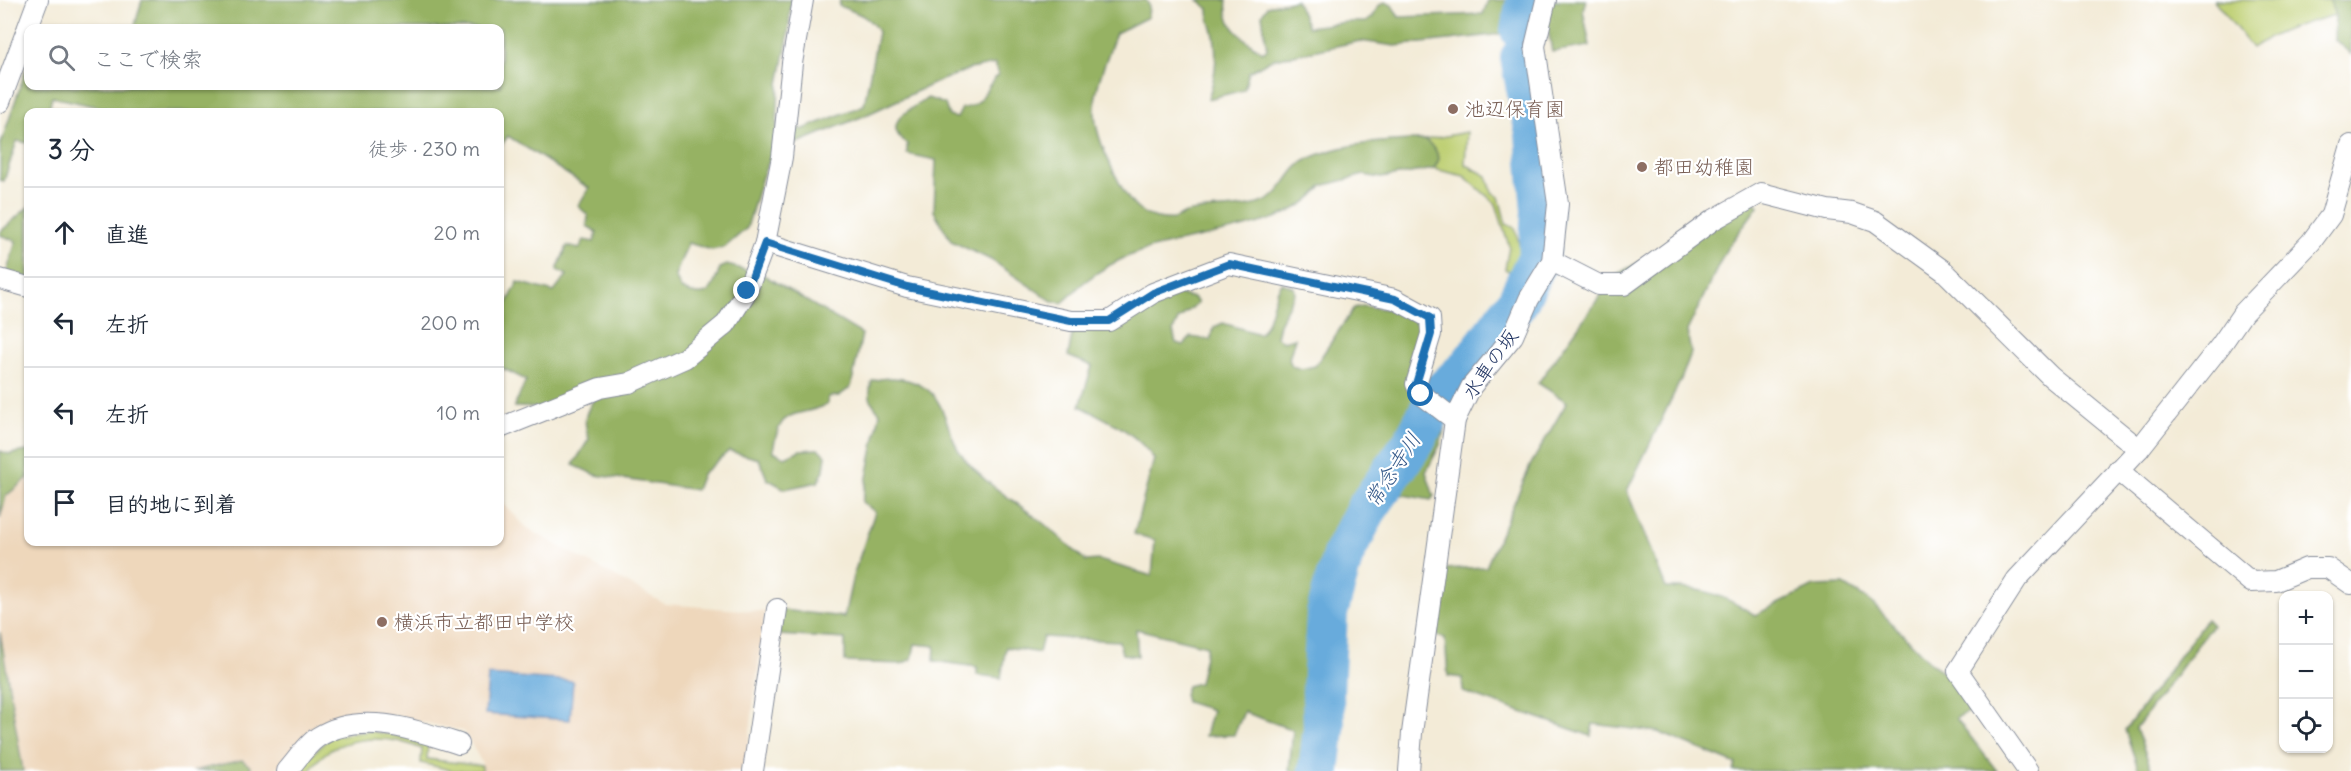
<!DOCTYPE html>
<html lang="ja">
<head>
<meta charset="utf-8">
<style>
  body { margin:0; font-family:Delius,"Klee One",sans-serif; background:#f6f6f7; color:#1f2937 }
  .controls { position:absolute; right:18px; bottom:18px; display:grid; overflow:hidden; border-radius:12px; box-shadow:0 2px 4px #0004 }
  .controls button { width:54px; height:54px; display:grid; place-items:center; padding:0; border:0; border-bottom:2px solid #e0e1e3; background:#fff; color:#1f2937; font:30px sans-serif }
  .stop { position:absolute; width:18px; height:18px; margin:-14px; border:4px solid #1f6fb2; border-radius:50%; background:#fff }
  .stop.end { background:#1f6fb2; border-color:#fff; box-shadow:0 2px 6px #0008 }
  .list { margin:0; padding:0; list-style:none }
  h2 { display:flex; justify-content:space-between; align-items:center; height:78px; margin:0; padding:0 24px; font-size:26px }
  h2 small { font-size:20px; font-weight:400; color:#747a83 }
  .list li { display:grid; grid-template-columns:39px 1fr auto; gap:18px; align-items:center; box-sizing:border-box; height:90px; padding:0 24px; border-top:2px solid #e0e1e3 }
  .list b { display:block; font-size:22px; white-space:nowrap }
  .list em { font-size:20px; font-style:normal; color:#747a83 }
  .icon { flex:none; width:33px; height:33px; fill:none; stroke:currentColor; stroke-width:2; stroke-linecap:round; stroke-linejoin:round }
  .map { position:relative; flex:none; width:2351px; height:771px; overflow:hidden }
  .search { position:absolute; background:#fff; box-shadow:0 2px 4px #0004; left:24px; top:24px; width:480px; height:66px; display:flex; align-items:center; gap:15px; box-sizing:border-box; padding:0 21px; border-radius:12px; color:#747a83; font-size:22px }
  .panel { position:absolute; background:#fff; box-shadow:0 2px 4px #0004; left:24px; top:108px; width:480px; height:438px; border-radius:12px }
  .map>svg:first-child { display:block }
</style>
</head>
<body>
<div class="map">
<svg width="2351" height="771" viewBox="0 0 2351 771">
  <rect width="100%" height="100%" fill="#fff"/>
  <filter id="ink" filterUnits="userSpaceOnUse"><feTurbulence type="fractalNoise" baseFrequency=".0167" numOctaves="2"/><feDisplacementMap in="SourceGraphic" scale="12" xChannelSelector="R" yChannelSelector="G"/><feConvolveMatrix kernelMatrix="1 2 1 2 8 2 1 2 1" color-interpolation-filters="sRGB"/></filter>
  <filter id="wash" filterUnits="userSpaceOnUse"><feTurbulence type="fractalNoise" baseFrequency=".008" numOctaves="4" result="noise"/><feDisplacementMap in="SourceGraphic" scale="24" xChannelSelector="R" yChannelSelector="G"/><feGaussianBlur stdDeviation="1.35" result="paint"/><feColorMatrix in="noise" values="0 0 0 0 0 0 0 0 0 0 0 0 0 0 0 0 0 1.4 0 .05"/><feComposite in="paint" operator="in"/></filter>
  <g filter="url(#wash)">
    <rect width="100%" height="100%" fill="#f3ebd7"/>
    <polygon fill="#eed7bb" points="28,478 28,542 500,542 500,500 528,529 665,604 765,612 745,771 482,771 482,763 464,731 385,714 340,717 309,734 274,771 250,771 251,767 242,760 193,771 23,771 0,632 0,518 6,496"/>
    <g fill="#bdcf71" stroke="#6c7f68" stroke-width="1.5">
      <path d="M2214 0H2329L2335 15C2305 23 2278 30 2252 48Z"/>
      <polygon points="1467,132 1465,164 1487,176 1492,192 1499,197 1506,224 1515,228 1521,251 1531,256 1520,277 1505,269 1509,246 1496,204 1464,176 1434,169 1439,159 1435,149 1425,140"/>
      <path d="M369 731 428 741 427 759 482 766V771H454L421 763 422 749C386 733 331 734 310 771H295L331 736Z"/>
    </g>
    <g fill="#96b263" stroke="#587060" stroke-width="1.5">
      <path d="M142 0H791L788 38 779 84 776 146 762 177 747 228 725 247 712 250 688 243 675 276 681 289C708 301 711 293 720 268L727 265 749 271 733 330 747 309 762 274 862 334 851 387 839 396 828 397 827 405C792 419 780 406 773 451L785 457 800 450 818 449 826 455 824 470 818 482 785 489 767 479 759 459 729 451 702 474 696 490 596 475 573 465 589 439C582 419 585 412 597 395L544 408 514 407 526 380 500 367V318L518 282 554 292 567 275 557 270 567 246 579 249 584 240 594 242 597 232 587 226 588 215 578 206 589 188 508 136 500 147V112H121L52 97 48 112H28V143L17 141 4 181 0 180V146L26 69 28 70V86H500V28H134Z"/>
      <path d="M840 0H1146L1149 5 1148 17 1116 33C1094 94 1083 110 1114 172 1120 184 1128 202 1139 210 1148 217 1162 220 1173 219 1178 218 1181 215 1186 213 1208 207 1251 212 1271 198 1286 187 1291 167 1308 159 1342 143 1388 140 1425 140L1435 149 1439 159 1434 169 1381 178 1364 175 1322 186C1291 232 1184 234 1134 254 1118 260 1100 270 1086 281 1077 287 1072 296 1062 303L1052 301 991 260 951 241 934 211 936 160 907 154V144C879 123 910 109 928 98L945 104 949 116 957 118 962 108C985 106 983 88 998 75L995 64 970 69 937 82 864 116 795 144 790 143 802 59 798 126 801 130 864 105 878 32C870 16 855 12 839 6Z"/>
      <path d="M1198 0H1227C1223 26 1243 38 1262 52L1267 49 1262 15 1267 6 1296 0 1308 27 1347 22H1366L1373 17 1378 6 1385 2 1392 5 1399 17 1483 14 1488 0H1586L1583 10 1590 46 1552 52 1548 29 1395 46 1360 41 1270 60 1249 72 1244 90 1208 99C1215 77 1218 59 1214 36 1212 25 1207 19 1208 8Z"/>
      <polygon points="2329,0 2351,0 2351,54 2334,39 2335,15"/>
      <path d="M1754 201 1758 206 1726 250 1687 331 1691 353 1682 377 1627 491 1666 588C1704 587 1723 595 1755 615L1814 586 1844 585 1870 601 1932 664 1949 675 1972 710 1956 718 1997 771H1733L1736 764 1658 732 1593 724 1591 736 1463 692 1462 678 1448 676 1445 638 1434 635 1443 569 1486 567 1531 464 1567 402 1538 383 1615 275Z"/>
      <polygon points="28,207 28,281 6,274 16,241 0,235 0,232"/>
      <path d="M1282 283 1294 287 1295 293 1279 324 1276 337 1283 341 1295 338 1289 359 1292 366 1301 369 1315 366 1354 308 1363 306 1406 312 1423 326 1421 376H1436L1461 370 1509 315H1513L1516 321 1446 422 1440 445 1426 472 1434 496 1431 500 1376 490C1322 566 1323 627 1316 716L1329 720 1325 771H1289L1293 730 1244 712 1234 735 1205 736 1212 710 1186 702 1184 694 1187 686 1199 683 1207 646 1136 629 1138 656 1122 654 1119 641 1043 637 1039 653 1006 647 1001 678 977 675V667L934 661 935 646 915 644 912 659 901 664 845 662V639L778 635 783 610 844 617 853 576 875 512 862 502 880 413C870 402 867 396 872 381 890 375 912 378 928 390 945 403 948 433 959 451 979 480 1006 495 1034 516 1053 530 1069 546 1086 561L1099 560 1152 576 1155 540 1134 534 1154 459C1135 431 1109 421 1080 406L1092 366 1068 356 1074 324C1129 322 1132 323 1172 284L1182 295 1194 298 1198 303 1178 320 1173 331 1176 343 1184 345 1191 337 1210 340 1214 327 1223 323 1259 334C1273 323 1270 298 1282 283Z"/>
      <polygon points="0,451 9,454 28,451 28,478 6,496 0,518"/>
      <polygon points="2206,619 2212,625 2136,728 2152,771 2139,771 2125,730"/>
      <polygon points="0,632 23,771 0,771"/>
      <polygon points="242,760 251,767 250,771 193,771"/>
    </g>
    <polygon fill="#67abdc" stroke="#416d9d" stroke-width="1.5" points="488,675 573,681 570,720 485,714"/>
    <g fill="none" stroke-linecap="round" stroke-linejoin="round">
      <g stroke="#67abdc" stroke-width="42">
        <polyline points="1521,30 1527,0"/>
        <polyline points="1319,771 1324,729 1323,692 1327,613 1343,555 1366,510 1414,441 1438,396 1468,368 1500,326 1518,301 1539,256 1542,211 1536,134 1521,58"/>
      </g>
    </g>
  </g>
  <g filter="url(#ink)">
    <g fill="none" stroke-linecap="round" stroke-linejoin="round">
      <defs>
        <g id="minor">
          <polyline points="0,102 38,0"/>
          <polyline points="765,243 907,287 1071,321 1109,321 1153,293 1229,264 1395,299 1430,318 1431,334 1416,384 1421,394 1455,420"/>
          <polyline points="1552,261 1599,285 1624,285 1713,220 1761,193 1827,210 1852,213 1875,221 1944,271 2051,377 2139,449"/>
          <polyline points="0,279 28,287"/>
          <polyline points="500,428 600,388 629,383 685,358 726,324 747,291 765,243 782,157 792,63 803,0"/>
          <polyline points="2118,470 2251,582 2276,581 2307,568 2328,568 2351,584"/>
          <path d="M287 771C296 761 307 744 318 737 360 710 416 730 459 744"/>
          <polyline points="753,771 777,609"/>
          <polyline points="1409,771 1412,733 1455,420 1471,387 1513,336 1529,299 1552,261 1558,204 1535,46 1546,0"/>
          <polyline points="2028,771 1958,671 2017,579 2139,449 2221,345 2243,313 2311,242 2331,215 2351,145"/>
        </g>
      </defs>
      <use href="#minor" stroke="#878d9a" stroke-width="22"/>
      <use href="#minor" stroke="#fff" stroke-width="20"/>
    </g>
  </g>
  <g fill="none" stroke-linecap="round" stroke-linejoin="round" filter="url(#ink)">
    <polyline stroke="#1f6fb2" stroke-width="8" points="747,291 765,243 907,287 1071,321 1109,321 1153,293 1229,264 1395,299 1430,318 1431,334 1416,384 1421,394"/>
  </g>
  <g fill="#8d6e63" stroke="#fff" stroke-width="2">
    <circle cx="1453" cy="109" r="6"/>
    <circle cx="1642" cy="167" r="6"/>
    <circle cx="382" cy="622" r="6"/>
  </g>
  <g text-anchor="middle" stroke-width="4.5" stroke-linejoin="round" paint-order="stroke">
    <g font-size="20" fill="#785e54" stroke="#fff" text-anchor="start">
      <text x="1465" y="116">池辺保育園</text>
      <text x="1654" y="174">都田幼稚園</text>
      <text x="394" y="629">横浜市立都田中学校</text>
    </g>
    <g font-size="20" fill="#1b2f5e" stroke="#fff">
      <text transform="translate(1490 364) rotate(-55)" y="7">水車の坂</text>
    </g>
    <g font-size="21" font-style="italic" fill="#365a8a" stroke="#fff">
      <text transform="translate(1393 470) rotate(-57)" y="7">常念寺川</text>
    </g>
  </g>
</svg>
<div class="controls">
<button>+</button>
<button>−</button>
<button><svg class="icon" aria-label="locate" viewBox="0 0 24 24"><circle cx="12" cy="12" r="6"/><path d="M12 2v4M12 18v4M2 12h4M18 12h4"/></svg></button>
</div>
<div class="stop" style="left:1421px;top:394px"></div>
<div class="stop end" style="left:747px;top:291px"></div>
<div class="search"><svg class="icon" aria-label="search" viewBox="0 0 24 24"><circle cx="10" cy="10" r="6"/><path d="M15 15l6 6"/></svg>ここで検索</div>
<section class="panel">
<h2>3 分<small>徒歩 · 230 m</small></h2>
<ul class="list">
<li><svg class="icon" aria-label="ahead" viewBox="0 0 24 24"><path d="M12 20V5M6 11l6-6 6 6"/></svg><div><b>直進</b></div><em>20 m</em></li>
<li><svg class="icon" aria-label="left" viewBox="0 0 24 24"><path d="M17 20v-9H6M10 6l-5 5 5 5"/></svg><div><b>左折</b></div><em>200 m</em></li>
<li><svg class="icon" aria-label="left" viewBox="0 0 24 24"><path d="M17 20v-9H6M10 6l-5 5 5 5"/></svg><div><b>左折</b></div><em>10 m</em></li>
<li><svg class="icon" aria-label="arrive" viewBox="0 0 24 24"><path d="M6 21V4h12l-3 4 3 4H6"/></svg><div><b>目的地に到着</b></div></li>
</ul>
</section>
</div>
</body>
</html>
